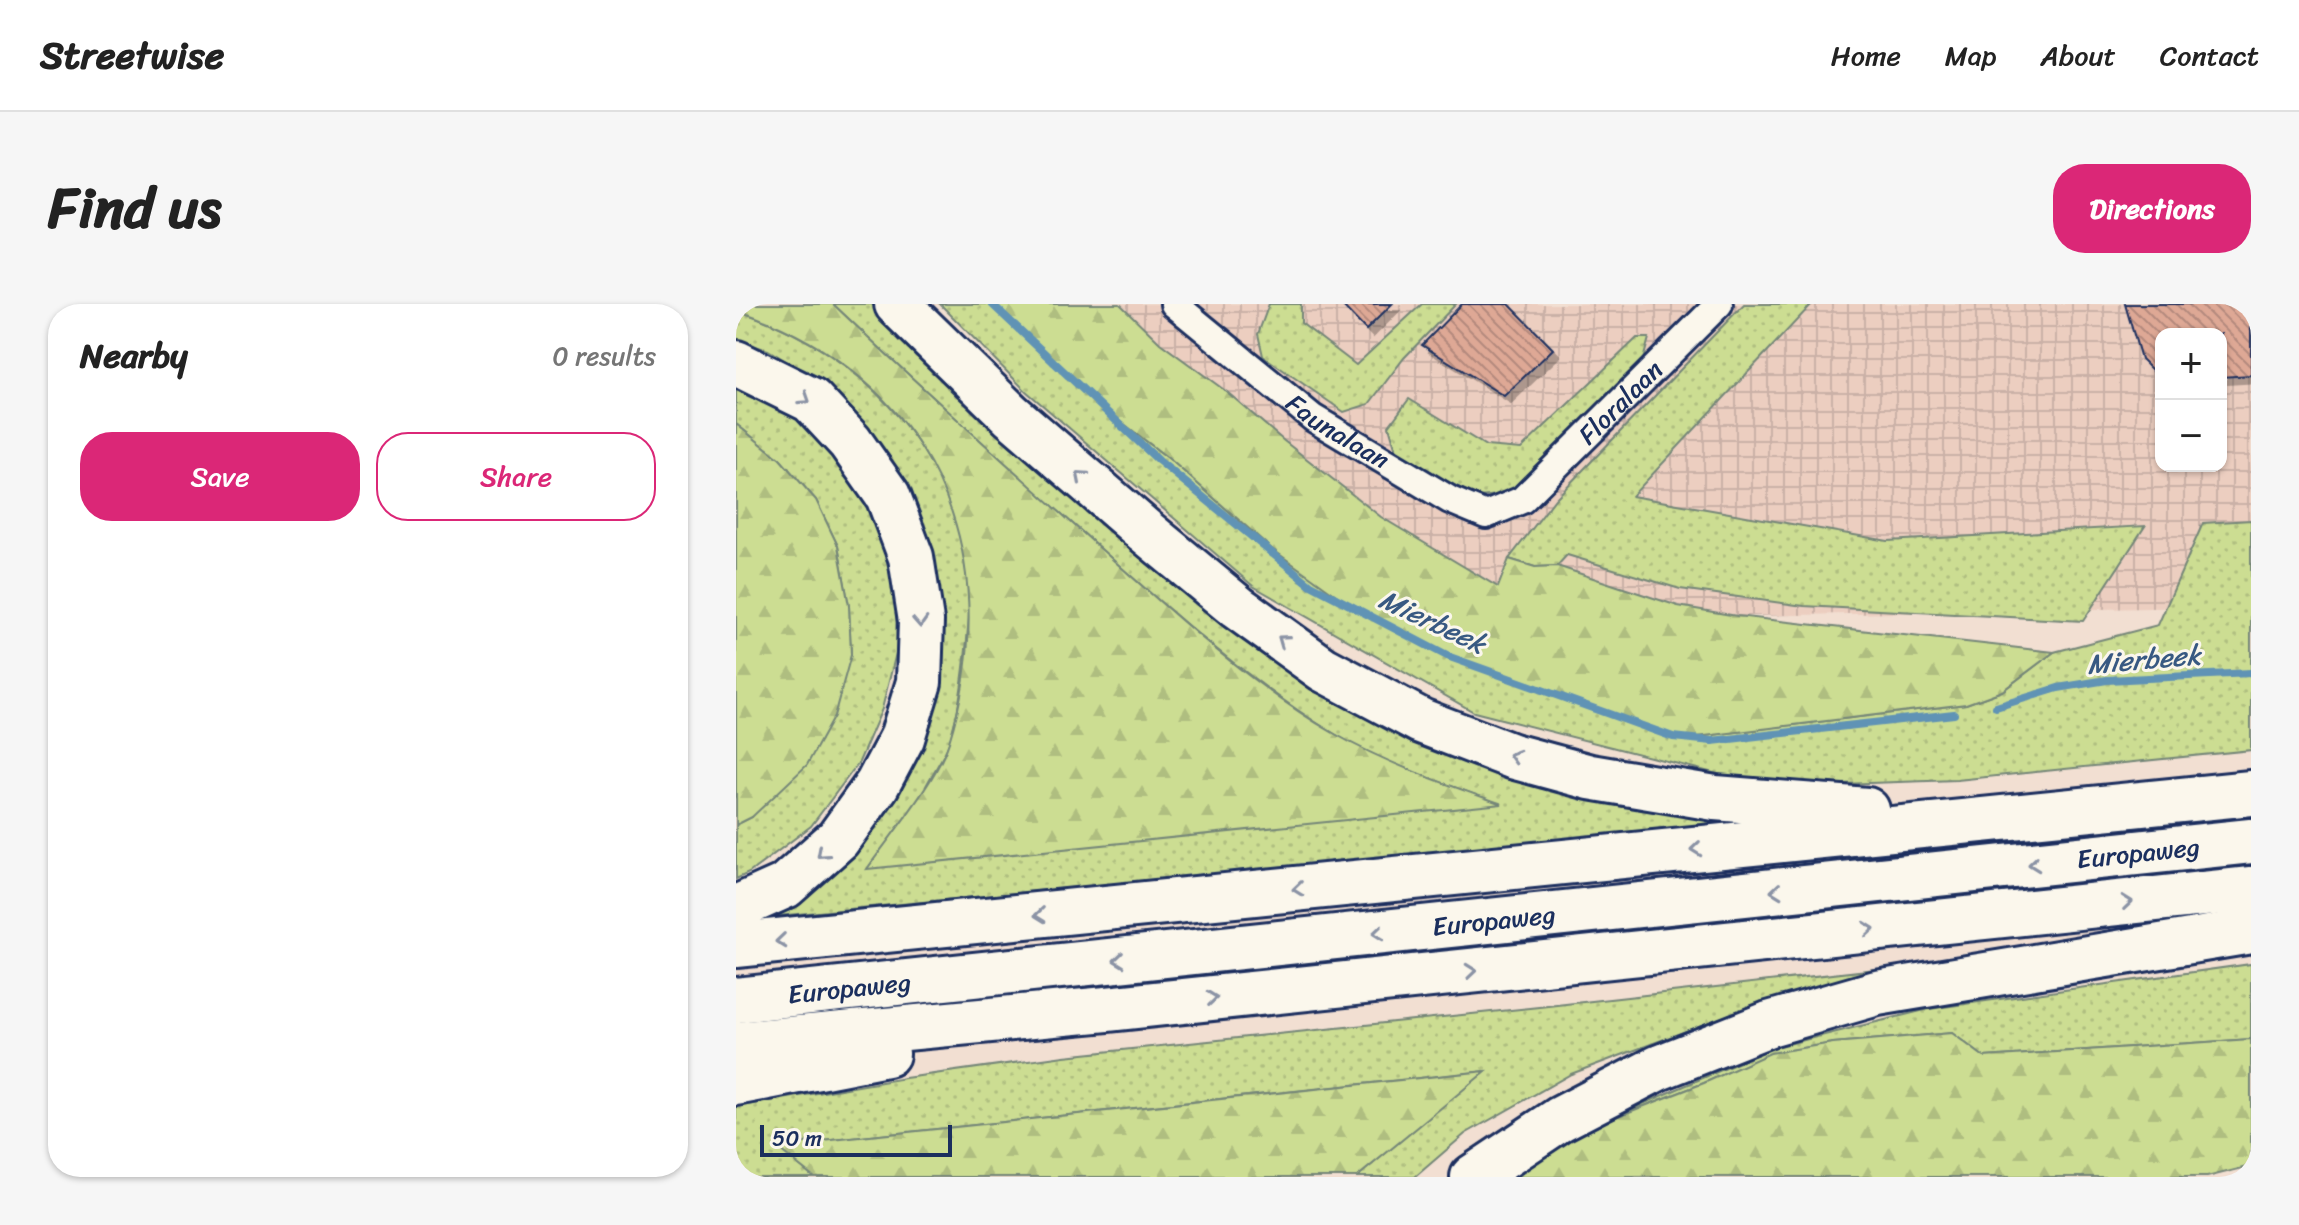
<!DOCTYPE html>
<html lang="en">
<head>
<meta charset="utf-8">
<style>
  body { margin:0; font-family:Sriracha,sans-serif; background:#f6f6f6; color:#222 }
  .controls { position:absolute; right:24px; top:24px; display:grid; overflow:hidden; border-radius:16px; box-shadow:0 2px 6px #0004 }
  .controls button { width:72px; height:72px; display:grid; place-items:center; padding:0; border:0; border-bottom:2px solid #e0e0e0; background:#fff; color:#222; font:40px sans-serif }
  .scale { position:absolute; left:24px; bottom:20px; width:192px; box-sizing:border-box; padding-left:8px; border:4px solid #1b2f5e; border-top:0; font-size:22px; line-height:28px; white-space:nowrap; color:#1b2f5e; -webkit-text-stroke:6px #fbf7ec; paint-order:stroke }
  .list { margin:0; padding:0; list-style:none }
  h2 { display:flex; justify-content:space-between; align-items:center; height:104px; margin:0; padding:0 32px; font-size:34px }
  h2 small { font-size:26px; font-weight:400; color:#767676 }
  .actions { display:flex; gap:16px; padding:24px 32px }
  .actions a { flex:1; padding:18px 0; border:2px solid #db2777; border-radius:32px; text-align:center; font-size:28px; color:#db2777 }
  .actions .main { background:#db2777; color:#fff }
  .map { position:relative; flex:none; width:1515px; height:873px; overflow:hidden; border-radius:32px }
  header { display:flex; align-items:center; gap:48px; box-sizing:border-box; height:112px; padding:0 40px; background:#fff; border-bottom:2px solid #e0e0e0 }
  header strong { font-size:38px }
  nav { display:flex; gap:44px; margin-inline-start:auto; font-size:28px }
  .intro { display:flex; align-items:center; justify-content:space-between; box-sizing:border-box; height:192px; padding:0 48px }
  h1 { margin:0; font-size:56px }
  .button { padding:20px 36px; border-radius:32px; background:#db2777; color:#fff; font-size:28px; font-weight:700 }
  main { display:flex; gap:48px; padding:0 48px }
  aside { flex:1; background:#fff; border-radius:32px; box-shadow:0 2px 6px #0004 }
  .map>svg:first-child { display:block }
</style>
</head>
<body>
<header>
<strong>Streetwise</strong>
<nav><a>Home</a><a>Map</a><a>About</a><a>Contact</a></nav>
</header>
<div class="intro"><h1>Find us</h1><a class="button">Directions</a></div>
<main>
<aside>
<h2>Nearby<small>0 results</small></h2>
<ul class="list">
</ul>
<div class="actions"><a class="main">Save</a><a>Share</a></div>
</aside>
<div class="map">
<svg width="1515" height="873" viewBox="0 0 1515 873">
  <defs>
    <pattern id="industrial-grid" width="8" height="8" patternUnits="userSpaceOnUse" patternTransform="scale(2)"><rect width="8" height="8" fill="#eccec0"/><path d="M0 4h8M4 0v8" fill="none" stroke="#cab1a7"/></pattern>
    <pattern id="grass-dots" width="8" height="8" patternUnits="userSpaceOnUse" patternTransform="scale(2)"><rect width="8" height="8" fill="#ccdd92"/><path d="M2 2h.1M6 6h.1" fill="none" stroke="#afbe80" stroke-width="1.8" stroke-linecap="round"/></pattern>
    <pattern id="forest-firs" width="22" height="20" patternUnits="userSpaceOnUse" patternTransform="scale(2)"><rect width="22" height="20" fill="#ccdd92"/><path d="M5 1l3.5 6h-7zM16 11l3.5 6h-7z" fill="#afbe80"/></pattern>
    <pattern id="building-back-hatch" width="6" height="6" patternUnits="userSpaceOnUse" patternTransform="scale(2)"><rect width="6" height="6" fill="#dea895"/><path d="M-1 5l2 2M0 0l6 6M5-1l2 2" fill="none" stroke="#b3897d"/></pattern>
    <filter id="shadow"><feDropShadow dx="7" dy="7" stdDeviation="0" flood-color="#0004"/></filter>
  </defs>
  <rect width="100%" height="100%" fill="#f2dfd2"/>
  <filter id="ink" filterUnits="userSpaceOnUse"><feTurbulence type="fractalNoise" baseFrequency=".0125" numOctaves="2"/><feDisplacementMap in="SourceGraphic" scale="16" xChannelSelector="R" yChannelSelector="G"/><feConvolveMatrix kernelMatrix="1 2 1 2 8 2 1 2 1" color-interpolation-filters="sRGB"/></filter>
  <g filter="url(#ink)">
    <path fill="url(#industrial-grid)" fill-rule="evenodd" d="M378 0H1515V302L761 317ZM1425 30H1485V162H1425Z"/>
    <g fill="url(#grass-dots)" stroke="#748678" stroke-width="2">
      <path d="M97 0H146L624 403 1050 518 811 538 0 616 170 452 158 165 131 122 91 82 32 46 0 36V6C120 45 210 136 231 264 236 293 232 326 229 355 226 382 222 413 213 439 208 453 197 468 190 482L764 500C709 479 647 460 597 429 506 373 426 300 347 229 263 154 179 78 97 0Z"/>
      <polygon points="204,0 258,0 373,108 437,158 536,245 822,390 943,435 1230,400 1266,387 1318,348 1422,321 1467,219 1515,216 1515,446 1221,476 1104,480 1005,476 738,408 517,282 290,87"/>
      <polygon points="533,0 565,0 565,19 620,61 686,0 720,0 668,54 633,100 608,108 527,52 522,30"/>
      <polygon points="1008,0 1076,0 896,192 1152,237 1409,222 1347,317 1068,302 944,285 831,251 821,262 799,263 773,255 819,195"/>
      <polygon points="901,34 913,34 905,63 775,190 742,193 662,153 653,122 673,95 750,142 785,145"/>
      <polygon points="0,80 14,86 72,120 112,165 140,215 160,294 161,345 146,405 123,458 75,522 13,569 0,575 0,521 16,513 115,351 113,302 102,242 80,196 44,155 0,120"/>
      <polygon points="1274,650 998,709 835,770 729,830 679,873 621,873 748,767 40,842 78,873 15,873 0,864 0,803 169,774 328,752 803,703"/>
      <polygon points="1515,660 1515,735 1248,753 1216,729 1097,739 1034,750 968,779 849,825 1036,744 1193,705"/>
    </g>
    <g fill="url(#forest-firs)" stroke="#748678" stroke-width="2">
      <path d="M0 0H97C182 81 269 159 357 238 431 304 512 380 599 430 651 460 710 480 766 500L131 565C155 531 201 476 213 438 273 246 194 69 0 6Z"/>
      <polygon points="258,0 384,0 424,39 491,88 548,137 645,213 762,283 773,255 799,263 821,262 942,302 1001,312 1318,348 1266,387 1230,400 944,435 729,358 672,333 610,298 536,245 437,158 373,108"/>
      <polygon points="0,120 44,155 80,196 102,242 113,302 115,351 98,412 71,461 16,513 0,521"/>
      <polygon points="1216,729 1248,753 1515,735 1515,862 1471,873 778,873 849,825 968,779 1034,749 1097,739"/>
      <polygon points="750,767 621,873 78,873 39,842"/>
    </g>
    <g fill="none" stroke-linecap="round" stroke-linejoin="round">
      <g stroke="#6093b5" stroke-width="8">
        <polyline points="256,0 423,157 575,281 711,352 937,433 976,437 1218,410"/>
        <polyline points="1260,403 1322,384 1371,376 1515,369"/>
      </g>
    </g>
    <g fill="url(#building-back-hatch)" stroke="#1b2f5e" stroke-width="2" filter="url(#shadow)">
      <polygon points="605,0 656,0 630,26"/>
      <polygon points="726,0 773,0 817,45 768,92 686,41"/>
      <polygon points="1389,0 1515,0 1515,71 1485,73 1485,30 1425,30 1425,72 1419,69 1405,55"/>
    </g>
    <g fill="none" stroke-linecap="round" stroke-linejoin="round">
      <defs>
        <g id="minor">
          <path id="s1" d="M438 0 577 114 714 196 750 211 786 196 983 0"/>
        </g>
        <g id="motorway">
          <polyline points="161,0 275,111 409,227 501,303 587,365 685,417 776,452 854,473 979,494 1131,506"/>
          <polyline points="0,59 75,96 114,138 152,192 175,253 185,317 183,378 166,434 141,481 102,535 49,582 0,604"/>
          <polyline points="0,641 1515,489"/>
          <path id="s2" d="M0 696 1515 537"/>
          <polyline points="0,740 371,705 1515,585"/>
          <polyline points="0,779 151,750"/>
          <polyline points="737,873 824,815 922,764 1033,720 1141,689 1515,627"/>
        </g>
      </defs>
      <use href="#minor" stroke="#1b2f5e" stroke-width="32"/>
      <use href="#motorway" stroke="#1b2f5e" stroke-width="50"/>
      <use href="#minor" stroke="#fbf7ec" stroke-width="26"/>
      <use href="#motorway" stroke="#fbf7ec" stroke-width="44"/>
    </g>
    <defs><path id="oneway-chevron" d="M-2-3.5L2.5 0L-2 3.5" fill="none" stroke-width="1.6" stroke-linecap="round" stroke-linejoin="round" transform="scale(2)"/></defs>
    <g stroke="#8b93a5">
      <use href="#oneway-chevron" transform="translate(69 95) rotate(33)"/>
      <use href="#oneway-chevron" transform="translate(345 172) rotate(-139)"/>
      <use href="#oneway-chevron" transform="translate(184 318) rotate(87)"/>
      <use href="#oneway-chevron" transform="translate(547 336) rotate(-144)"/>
      <use href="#oneway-chevron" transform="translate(778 452) rotate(-163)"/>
      <use href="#oneway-chevron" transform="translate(960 545) rotate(174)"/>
      <use href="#oneway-chevron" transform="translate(86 549) rotate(139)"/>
      <use href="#oneway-chevron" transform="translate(1298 560) rotate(174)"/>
      <use href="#oneway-chevron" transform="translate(562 585) rotate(174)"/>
      <use href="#oneway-chevron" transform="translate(1040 587) rotate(174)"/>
      <use href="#oneway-chevron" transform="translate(1391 598) rotate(-6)"/>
      <use href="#oneway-chevron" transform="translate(304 611) rotate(174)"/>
      <use href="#oneway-chevron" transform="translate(1133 625) rotate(-6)"/>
      <use href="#oneway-chevron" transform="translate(642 629) rotate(174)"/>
      <use href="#oneway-chevron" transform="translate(45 637) rotate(174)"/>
      <use href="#oneway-chevron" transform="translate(383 656) rotate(174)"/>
      <use href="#oneway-chevron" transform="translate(735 667) rotate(-6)"/>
      <use href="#oneway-chevron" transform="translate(476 694) rotate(-6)"/>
    </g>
  </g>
  <g text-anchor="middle" stroke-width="6" stroke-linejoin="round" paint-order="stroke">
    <g font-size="26" fill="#1b2f5e" stroke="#fbf7ec">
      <text dy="9" stroke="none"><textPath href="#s1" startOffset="556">Floralaan</textPath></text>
      <text dy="9" stroke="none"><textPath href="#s1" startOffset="208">Faunalaan</textPath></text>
      <text dy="9" stroke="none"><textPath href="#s2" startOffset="1410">Europaweg</textPath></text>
      <text dy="9" stroke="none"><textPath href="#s2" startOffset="762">Europaweg</textPath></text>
      <text dy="9" stroke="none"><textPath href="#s2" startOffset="114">Europaweg</textPath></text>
    </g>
    <g font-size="28" font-style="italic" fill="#385982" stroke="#fbf7ec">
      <text transform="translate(697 317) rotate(25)" y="10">Mierbeek</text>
      <text transform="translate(1408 355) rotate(-5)" y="10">Mierbeek</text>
    </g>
  </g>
</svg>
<div class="controls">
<button>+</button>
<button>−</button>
</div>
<div class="scale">50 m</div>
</div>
</main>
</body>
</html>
